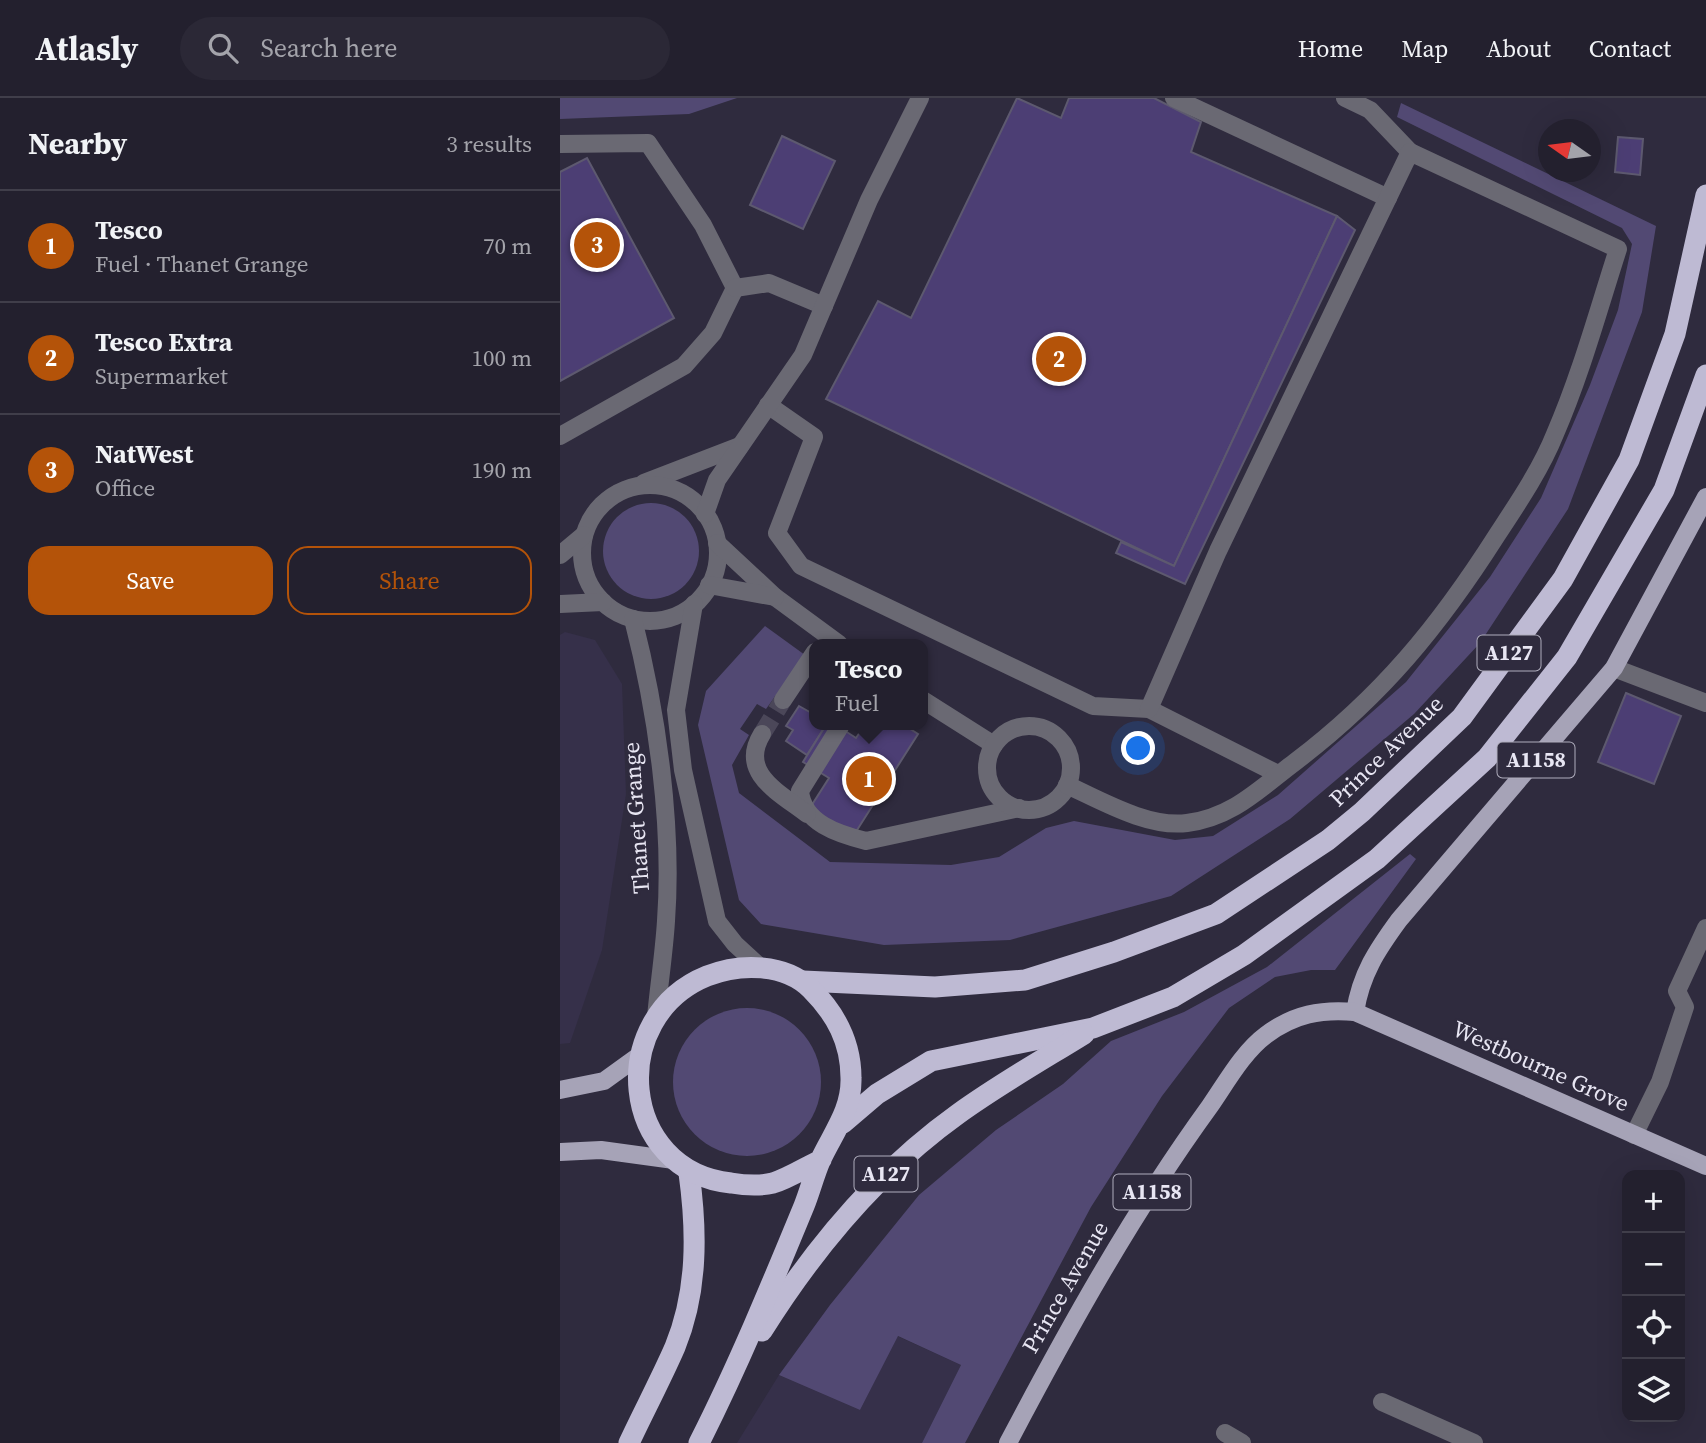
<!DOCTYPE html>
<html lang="en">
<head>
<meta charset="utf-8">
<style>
  body { margin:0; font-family:"Source Serif 4",serif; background:#2b2836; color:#f1f3f6 }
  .controls { position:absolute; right:21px; bottom:21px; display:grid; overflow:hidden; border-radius:14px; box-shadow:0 7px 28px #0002 }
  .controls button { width:63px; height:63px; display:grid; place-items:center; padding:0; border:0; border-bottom:2px solid #403e4a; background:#23202e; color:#f1f3f6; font:35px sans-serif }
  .compass { position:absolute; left:978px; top:21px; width:63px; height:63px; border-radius:50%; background:#23202e; box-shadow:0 7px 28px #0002; rotate:284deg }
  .you { position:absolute; left:579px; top:651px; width:24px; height:24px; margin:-18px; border:5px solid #fff; border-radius:50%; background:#1a73e8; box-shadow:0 0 0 10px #1a73e833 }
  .badge { display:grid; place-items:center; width:46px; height:46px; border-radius:50%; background:#b45309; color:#fff; font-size:23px; font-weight:700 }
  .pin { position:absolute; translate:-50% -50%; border:4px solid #fff; box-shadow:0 2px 7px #0006 }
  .popup { position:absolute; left:249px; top:541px; width:119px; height:91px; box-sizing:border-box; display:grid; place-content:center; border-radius:14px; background:#23202e; filter:drop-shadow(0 2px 5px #0005); font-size:23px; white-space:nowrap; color:#a3a3aa }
  .popup b { font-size:26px; color:#f1f3f6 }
  .popup::after { content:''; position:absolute; left:50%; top:100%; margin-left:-14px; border:14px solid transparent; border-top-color:#23202e }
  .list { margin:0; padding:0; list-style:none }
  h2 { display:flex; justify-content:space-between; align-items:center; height:91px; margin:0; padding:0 28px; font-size:30px }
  h2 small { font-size:23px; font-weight:400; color:#a3a3aa }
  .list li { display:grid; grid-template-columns:46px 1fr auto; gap:21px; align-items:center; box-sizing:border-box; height:112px; padding:0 28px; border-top:2px solid #403e4a }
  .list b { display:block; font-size:26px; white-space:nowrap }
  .list p { margin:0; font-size:23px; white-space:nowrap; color:#a3a3aa }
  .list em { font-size:23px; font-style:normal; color:#a3a3aa }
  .actions { display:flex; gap:14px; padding:21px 28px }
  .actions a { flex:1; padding:16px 0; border:2px solid #b45309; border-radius:21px; text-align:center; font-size:24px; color:#b45309 }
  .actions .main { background:#b45309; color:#fff }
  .icon { flex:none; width:38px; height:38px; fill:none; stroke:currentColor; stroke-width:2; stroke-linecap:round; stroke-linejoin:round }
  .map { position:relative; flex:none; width:1146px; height:1345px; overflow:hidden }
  header { display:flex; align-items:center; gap:42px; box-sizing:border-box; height:98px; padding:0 35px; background:#23202e; border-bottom:2px solid #403e4a }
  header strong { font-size:33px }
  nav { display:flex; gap:38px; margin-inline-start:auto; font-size:24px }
  .search { width:490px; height:63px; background:#2b2836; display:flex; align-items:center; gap:18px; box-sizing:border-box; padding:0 24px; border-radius:38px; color:#a3a3aa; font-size:26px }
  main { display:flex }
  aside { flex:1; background:#23202e }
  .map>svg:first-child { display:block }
</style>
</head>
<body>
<header>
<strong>Atlasly</strong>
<div class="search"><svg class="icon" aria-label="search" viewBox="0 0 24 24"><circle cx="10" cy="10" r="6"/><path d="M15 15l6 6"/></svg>Search here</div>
<nav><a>Home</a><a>Map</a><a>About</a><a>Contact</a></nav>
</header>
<main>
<aside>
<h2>Nearby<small>3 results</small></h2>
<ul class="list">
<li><span class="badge">1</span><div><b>Tesco</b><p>Fuel · Thanet Grange</p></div><em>70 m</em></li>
<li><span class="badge">2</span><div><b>Tesco Extra</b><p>Supermarket</p></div><em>100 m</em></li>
<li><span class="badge">3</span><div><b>NatWest</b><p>Office</p></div><em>190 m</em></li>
</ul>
<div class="actions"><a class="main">Save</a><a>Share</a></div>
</aside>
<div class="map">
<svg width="1146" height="1345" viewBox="0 0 1146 1345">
  <rect width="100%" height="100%" fill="#2f2b3e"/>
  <g fill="#36304a">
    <polygon points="5,534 35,542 62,586 66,696 42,852 10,945 0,946 0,537"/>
    <polygon points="337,1238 401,1267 362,1345 177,1345 219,1277 300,1312"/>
  </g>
  <g fill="#524973">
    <polygon points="0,0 177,0 129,16 0,21"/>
    <polygon points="841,5 1096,128 1082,214 1008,411 920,545 854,616 730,721 611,798 450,842 324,847 201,826 179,802 138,627 146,593 205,528 245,557 206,611 197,606 180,631 189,637 172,667 179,695 270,764 391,767 439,759 486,730 514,723 615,742 653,738 718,697 846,584 930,479 981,400 1030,287 1058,212 1072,146 1062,130 837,19"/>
    <circle cx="91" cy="453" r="48"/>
    <polygon points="850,756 856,761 775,872 751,872 715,879 669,910 602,998 531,1109 405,1345 362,1345 401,1267 338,1238 300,1312 219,1277 270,1207 359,1097 436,1032 503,986 551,943 624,914 707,869"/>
    <circle cx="187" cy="984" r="74"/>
  </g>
  <g fill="#4c3e74" stroke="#5d596f" stroke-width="2">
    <polygon points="457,0 501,20 509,0 594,0 641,24 631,54 777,118 614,468 266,301 318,203 351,220"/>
    <polygon points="222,38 275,63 243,131 190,107"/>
    <polygon points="1058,39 1083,41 1080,77 1055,74"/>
    <polygon points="27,60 114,220 0,283 0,74"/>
    <polygon points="777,118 795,132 625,486 556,455 561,444 614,468"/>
    <polygon points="1066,595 1121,618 1094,686 1038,664"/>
    <polygon points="239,608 255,617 255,627 266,627 247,657 226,643 233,632 226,628"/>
    <polygon points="266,627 276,627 296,640 305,627 344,627 358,636 292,740 248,713 269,680 243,664"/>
  </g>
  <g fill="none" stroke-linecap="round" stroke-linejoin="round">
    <polyline stroke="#4b4759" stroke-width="18" stroke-dasharray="18 9" stroke-linecap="butt" points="202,636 223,602"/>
    <g stroke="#6a6973" stroke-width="18">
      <polyline points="614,0 828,100"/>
      <polyline points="785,0 810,12 850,54"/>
      <polyline points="0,46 88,45 143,127 175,190 153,235 124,268 0,338"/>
      <polyline points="175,190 209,185 264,208"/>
      <polyline points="208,307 254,339 217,435 241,468 533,608 589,611 718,676"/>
      <polyline points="84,385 180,348"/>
      <circle cx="90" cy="455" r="68"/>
      <polyline points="145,416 157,382 243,257 309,102 360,0"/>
      <polyline points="157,445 215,499 279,546"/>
      <polyline points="0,457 24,437"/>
      <polyline points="149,487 215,499"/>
      <polyline points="0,506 43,504"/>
      <polyline points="134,506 116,612 123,672 157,823 175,846 201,870"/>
      <path d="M73 521C97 614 113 727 106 823 104 855 99 887 96 919"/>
      <polyline points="1054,570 1146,605"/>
      <polyline points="223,602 255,554"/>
      <polyline points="363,602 434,647"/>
      <path d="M281 627 240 693C243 725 278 736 306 743L459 710"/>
      <circle cx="469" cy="670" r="42"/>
      <path d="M202 636C178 675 220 695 247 716"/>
      <path d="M507 687C542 703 588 730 627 725 673 719 699 691 735 664 822 598 879 528 937 437 958 405 981 371 995 336 1021 276 1038 213 1058 151L850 54 658 453 589 611"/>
      <polyline points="1074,1037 1100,984 1125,909 1117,893 1146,830"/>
      <polyline points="822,1304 914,1345"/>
      <polyline points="665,1335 682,1345"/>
    </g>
    <g stroke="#a6a3b7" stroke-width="18">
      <path d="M795 914C801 876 817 852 839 822L1054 570 1146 399"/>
      <polyline points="0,992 44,983 80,957"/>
      <polyline points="0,1054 41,1052 114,1062"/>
      <path d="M448 1345C509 1229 573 1114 650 1008 666 985 683 954 706 937 734 916 761 911 795 914L1146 1068"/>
    </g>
    <g stroke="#bebad3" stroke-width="21">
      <polyline points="243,883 375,889 465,882 554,854 656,816 768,742 802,714 902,619 1003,481 1069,362 1115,236 1146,97"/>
      <polyline points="283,1025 317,996 371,963 533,930 613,899 684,857 817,761 927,660 1007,559 1104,392 1146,277"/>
      <path d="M202 1233C254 1150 317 1074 398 1016 438 987 482 962 524 936"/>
      <path d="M69 1345C84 1313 101 1281 115 1249 138 1193 137 1133 129 1075"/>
      <path d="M139 1345C178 1268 211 1188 244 1108 250 1093 254 1077 260 1063 273 1035 292 1012 291 980 291 944 276 916 251 891 225 865 180 865 147 878 46 919 59 1073 171 1085 183 1087 201 1088 213 1085 229 1080 246 1069 261 1062"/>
    </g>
  </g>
  <g text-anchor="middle" stroke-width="5" stroke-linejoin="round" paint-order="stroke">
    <g fill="#2f2b3e" stroke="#b0aebd" stroke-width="2">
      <rect x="917.5" y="537.5" width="63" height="35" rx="5"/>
      <rect x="937.5" y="644.5" width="77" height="35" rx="5"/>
      <rect x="294.5" y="1058.5" width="63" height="35" rx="5"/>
      <rect x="553.5" y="1076.5" width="77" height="35" rx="5"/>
    </g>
    <g font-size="21" font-weight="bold" fill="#e8e6f3">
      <text x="949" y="562">A127</text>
      <text x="976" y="669">A1158</text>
      <text x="326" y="1083">A127</text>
      <text x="592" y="1101">A1158</text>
    </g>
    <g font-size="23" fill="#e8e6f3" stroke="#2f2b3e">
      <text transform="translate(826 653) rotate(-44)" y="8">Prince Avenue</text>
      <text transform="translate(76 720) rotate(-94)" y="8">Thanet Grange</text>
      <text transform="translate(981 968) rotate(24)" y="8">Westbourne Grove</text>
      <text transform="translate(505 1189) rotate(-60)" y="8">Prince Avenue</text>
    </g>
  </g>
</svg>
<div class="controls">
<button>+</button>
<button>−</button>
<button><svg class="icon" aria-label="locate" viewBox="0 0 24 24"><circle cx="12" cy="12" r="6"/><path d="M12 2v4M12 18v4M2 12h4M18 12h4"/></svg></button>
<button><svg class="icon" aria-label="layers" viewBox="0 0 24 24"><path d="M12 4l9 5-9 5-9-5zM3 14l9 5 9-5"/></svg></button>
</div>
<svg class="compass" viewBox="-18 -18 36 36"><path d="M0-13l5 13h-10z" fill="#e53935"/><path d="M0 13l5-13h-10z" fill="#a3a3aa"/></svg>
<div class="you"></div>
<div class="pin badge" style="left:309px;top:681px">1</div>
<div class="popup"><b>Tesco</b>Fuel</div>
<div class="pin badge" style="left:499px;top:261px">2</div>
<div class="pin badge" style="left:37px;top:147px">3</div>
</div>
</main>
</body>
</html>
